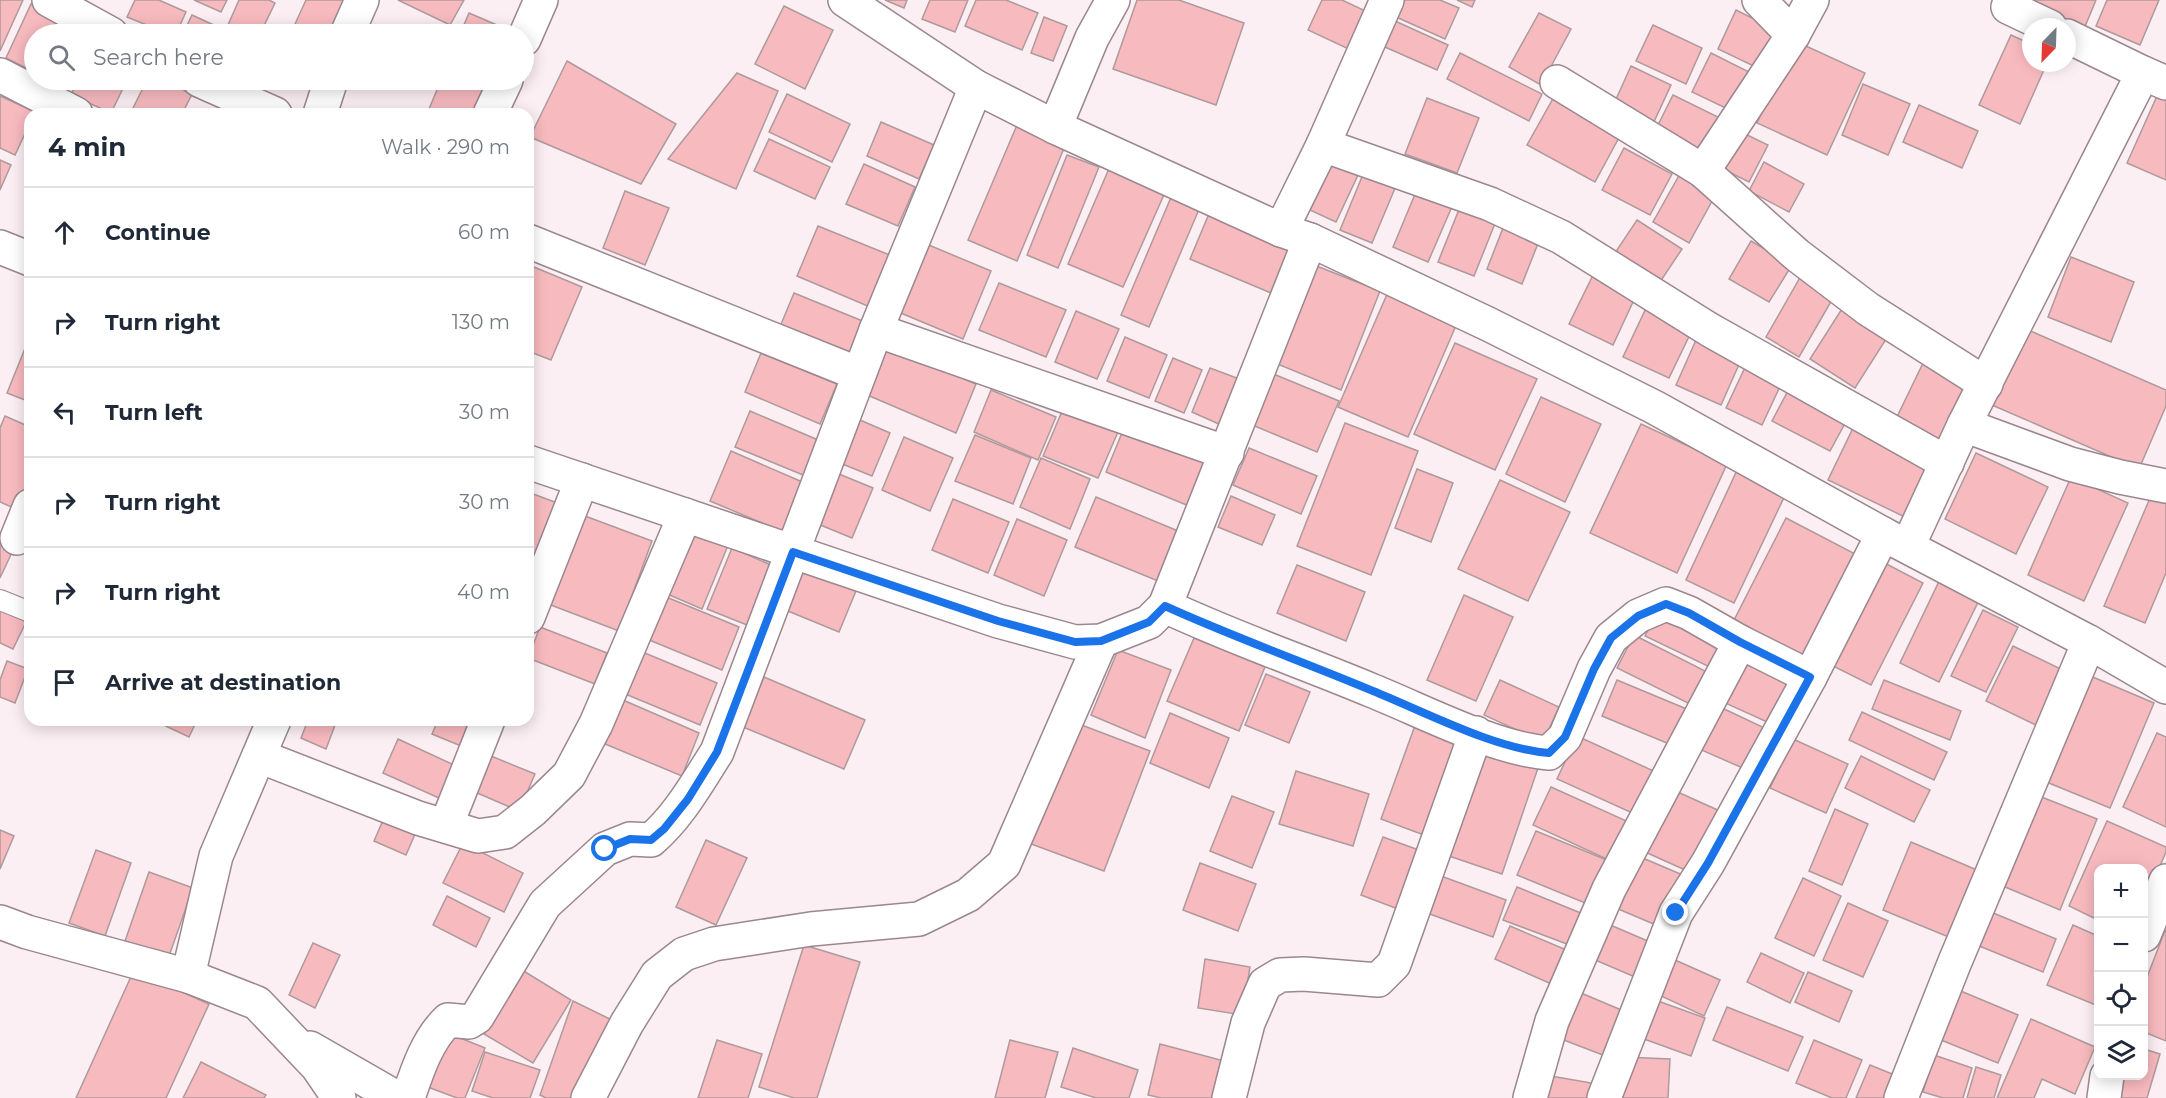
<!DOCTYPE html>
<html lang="en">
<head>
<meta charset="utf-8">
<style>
  body { margin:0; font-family:Montserrat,sans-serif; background:#f2f2f3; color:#1f2937 }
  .controls { position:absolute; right:18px; bottom:18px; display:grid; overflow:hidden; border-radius:12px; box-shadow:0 3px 15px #0003 }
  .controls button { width:54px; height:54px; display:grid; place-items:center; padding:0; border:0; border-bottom:2px solid #e0e1e3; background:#fff; color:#1f2937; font:30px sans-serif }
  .compass { position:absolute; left:2022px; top:18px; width:54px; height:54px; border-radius:50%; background:#fff; box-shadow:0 3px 15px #0003; rotate:203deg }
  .stop { position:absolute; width:18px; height:18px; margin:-14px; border:4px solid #1a73e8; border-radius:50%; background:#fff }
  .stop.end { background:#1a73e8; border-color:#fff; box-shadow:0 2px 6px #0008 }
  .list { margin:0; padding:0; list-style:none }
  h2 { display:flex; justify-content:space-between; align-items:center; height:78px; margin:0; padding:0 24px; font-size:26px }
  h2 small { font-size:20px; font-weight:400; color:#747a83 }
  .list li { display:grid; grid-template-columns:39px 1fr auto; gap:18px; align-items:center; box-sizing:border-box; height:90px; padding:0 24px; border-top:2px solid #e0e1e3 }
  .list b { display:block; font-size:22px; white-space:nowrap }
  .list em { font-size:20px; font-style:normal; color:#747a83 }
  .icon { flex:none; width:33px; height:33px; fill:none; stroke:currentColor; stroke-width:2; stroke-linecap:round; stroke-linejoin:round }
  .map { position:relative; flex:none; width:2166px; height:1098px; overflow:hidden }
  .search { position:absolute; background:#fff; box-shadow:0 3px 15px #0003; left:24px; top:24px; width:510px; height:66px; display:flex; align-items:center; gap:15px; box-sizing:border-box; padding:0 21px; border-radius:33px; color:#747a83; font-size:22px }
  .panel { position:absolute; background:#fff; box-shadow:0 3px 15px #0003; left:24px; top:108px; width:510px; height:618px; border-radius:18px }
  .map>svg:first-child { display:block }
</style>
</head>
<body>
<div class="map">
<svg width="2166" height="1098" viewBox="0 0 2166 1098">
  <rect width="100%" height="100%" fill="#fceff4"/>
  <g fill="#f7babf" stroke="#af9a9b" stroke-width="1.5">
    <polygon points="0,0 23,0 0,51"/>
    <polygon points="135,0 159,0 186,12 176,34 169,34 127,17"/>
    <polygon points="194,0 227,0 221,12"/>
    <polygon points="239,0 269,0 275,3 260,34 224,34"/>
    <polygon points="306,0 355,0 339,34 318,34 295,24"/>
    <polygon points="398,0 464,0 450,25"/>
    <polygon points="885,0 907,0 904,8"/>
    <polygon points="930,0 968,0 955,32 922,19"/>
    <polygon points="976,0 1006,0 1038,13 1022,50 965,26"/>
    <polygon points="1137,0 1179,0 1244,23 1216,105 1113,69"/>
    <polygon points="1322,0 1342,0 1372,14 1355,52 1308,30"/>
    <polygon points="1401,0 1440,0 1459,8 1445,39 1394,16"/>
    <polygon points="1457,0 1475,0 1472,7"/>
    <polygon points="2026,0 2096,0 2084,29 2024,4"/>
    <polygon points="2107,0 2159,0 2140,45 2096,26"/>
    <polygon points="31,4 74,24 69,34 34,34 34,72 6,58"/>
    <polygon points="784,6 833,30 805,89 755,64"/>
    <polygon points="1736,10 1782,33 1764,71 1718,49"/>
    <polygon points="469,13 511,31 510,34 460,34"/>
    <polygon points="1539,13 1571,29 1541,85 1509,67"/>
    <polygon points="192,15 218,27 215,34 183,34"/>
    <polygon points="1044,17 1067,26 1053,61 1031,53"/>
    <polygon points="1395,21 1448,45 1437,70 1385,47"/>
    <polygon points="1653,25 1702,48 1686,84 1636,61"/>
    <polygon points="2011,35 2031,44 2031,63 2047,63 2020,124 1979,105"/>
    <polygon points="1795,41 1865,73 1827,155 1757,123"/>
    <polygon points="1460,53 1542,94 1529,121 1447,79"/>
    <polygon points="1711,53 1753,74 1734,112 1692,92"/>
    <polygon points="567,61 676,124 641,184 530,137"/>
    <polygon points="1631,66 1671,85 1652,126 1612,108"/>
    <polygon points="737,73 778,91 736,189 668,159"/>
    <polygon points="78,80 127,80 111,113 71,95"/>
    <polygon points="147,80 162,80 192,94 182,114 130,114"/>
    <polygon points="441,80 491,80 476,114 427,114"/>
    <polygon points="1863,84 1910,104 1888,155 1842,135"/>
    <polygon points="787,94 850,124 832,162 769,132"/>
    <polygon points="1555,95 1622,132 1595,182 1527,145"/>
    <polygon points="1673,95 1720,118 1701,156 1654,133"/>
    <polygon points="0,96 35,112 34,114 30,114 30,123 15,155 0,148"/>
    <polygon points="2157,96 2166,100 2166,180 2127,163"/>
    <polygon points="1427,98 1479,118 1457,173 1405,154"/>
    <polygon points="1919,105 1978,131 1962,168 1903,142"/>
    <polygon points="881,122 934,145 919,179 867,156"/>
    <polygon points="1017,125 1065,146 1017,261 968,240"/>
    <polygon points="1735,129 1768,145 1749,182 1717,166"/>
    <polygon points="769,139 830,167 815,199 754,171"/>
    <polygon points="1624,148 1672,174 1650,215 1602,190"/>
    <polygon points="1067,155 1099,167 1058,268 1027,255"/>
    <polygon points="1324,158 1358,175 1336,222 1301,206"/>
    <polygon points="0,160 11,165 0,190"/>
    <polygon points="1764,162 1804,184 1789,212 1749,191"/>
    <polygon points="864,164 915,187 898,226 846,204"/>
    <polygon points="1111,164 1167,188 1123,287 1068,264"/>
    <polygon points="1364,172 1396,186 1372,243 1340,230"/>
    <polygon points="1681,172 1717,192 1689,243 1653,222"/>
    <polygon points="1418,187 1454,202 1428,262 1393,247"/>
    <polygon points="1175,188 1203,200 1149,327 1121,315"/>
    <polygon points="625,191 669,208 645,265 603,248"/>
    <polygon points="1462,202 1498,216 1474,276 1438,262"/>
    <polygon points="1211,209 1292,242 1271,293 1190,259"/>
    <polygon points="1637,220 1682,249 1656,288 1611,259"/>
    <polygon points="818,226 892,256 870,307 797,276"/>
    <polygon points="1503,228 1539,241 1522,284 1487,269"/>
    <polygon points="1751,241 1792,265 1769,302 1729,279"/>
    <polygon points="924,243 991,271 963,339 896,311"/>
    <polygon points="2071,257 2134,282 2111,342 2048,317"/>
    <polygon points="1309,263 1380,291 1341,390 1270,361"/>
    <polygon points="534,267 582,287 551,360 528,351 528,280"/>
    <polygon points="1596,269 1639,289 1613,345 1569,324"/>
    <polygon points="1802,274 1836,293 1799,357 1766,337"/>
    <polygon points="999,283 1066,310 1046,357 979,330"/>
    <polygon points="1388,292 1458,321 1408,437 1338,407"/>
    <polygon points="794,293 865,322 849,359 779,329"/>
    <polygon points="1648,304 1694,326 1669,378 1623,357"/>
    <polygon points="1845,304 1890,333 1855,388 1810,359"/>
    <polygon points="1076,311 1119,329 1097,379 1055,362"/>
    <polygon points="2026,329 2166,390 2166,406 2139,469 1992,405"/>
    <polygon points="30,336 30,402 7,393"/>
    <polygon points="1125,337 1167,355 1149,398 1107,381"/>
    <polygon points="1696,340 1741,360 1721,405 1676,385"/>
    <polygon points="1455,343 1537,379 1495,470 1414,434"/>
    <polygon points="884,346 976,384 956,433 865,394"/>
    <polygon points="761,353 837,384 820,424 745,392"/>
    <polygon points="1173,358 1202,370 1184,413 1155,401"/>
    <polygon points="1925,359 1969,380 1940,440 1896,419"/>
    <polygon points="1748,361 1784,378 1762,425 1726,408"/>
    <polygon points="1210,368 1250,383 1230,429 1192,412"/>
    <polygon points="1271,373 1339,401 1317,452 1250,424"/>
    <polygon points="1791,385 1849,416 1830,451 1772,421"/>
    <polygon points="991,390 1056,417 1038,460 974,432"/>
    <polygon points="1541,397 1601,424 1565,502 1506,474"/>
    <polygon points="1063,409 1118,432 1098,478 1043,456"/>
    <polygon points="750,411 823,442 808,477 735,447"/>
    <polygon points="5,416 30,427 30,481 18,510 0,502 0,428"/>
    <polygon points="853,417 890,433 872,476 835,461"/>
    <polygon points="1345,423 1418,451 1371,575 1297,546"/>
    <polygon points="1641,424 1727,464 1677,573 1590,533"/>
    <polygon points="1854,426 1933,464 1907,518 1828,480"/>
    <polygon points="1124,428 1207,463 1189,506 1106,472"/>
    <polygon points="975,435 1031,458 1013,504 955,481"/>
    <polygon points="904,437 953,458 930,511 882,490"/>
    <polygon points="1249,448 1317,476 1301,514 1233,485"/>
    <polygon points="731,451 807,484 786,533 710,501"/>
    <polygon points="1976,453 2048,487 2016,554 1945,519"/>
    <polygon points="1041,458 1090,479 1070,529 1020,507"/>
    <polygon points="1739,466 1788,489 1734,603 1686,580"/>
    <polygon points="1417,469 1453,483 1431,542 1395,528"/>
    <polygon points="839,474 873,488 852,538 818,524"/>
    <polygon points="2071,477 2128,503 2084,601 2028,575"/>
    <polygon points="1500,480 1570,512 1528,601 1458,569"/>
    <polygon points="2153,491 2166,497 2166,573 2145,623 2104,606"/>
    <polygon points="528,492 560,504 539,561 528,557"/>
    <polygon points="1231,496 1275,515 1262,545 1218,527"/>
    <polygon points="1096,497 1183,533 1163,583 1075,547"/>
    <polygon points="953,499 1009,522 988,573 932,550"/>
    <polygon points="577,513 652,541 619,631 543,602"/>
    <polygon points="1786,518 1861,557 1806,666 1730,628"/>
    <polygon points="1017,519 1067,540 1044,596 994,575"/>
    <polygon points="688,524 729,543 702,609 658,590"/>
    <polygon points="0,540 15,546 0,578"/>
    <polygon points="732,548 771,565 747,625 707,609"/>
    <polygon points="1877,559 1923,583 1871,685 1825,662"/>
    <polygon points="1297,565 1365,592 1346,641 1277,613"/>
    <polygon points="800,568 856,591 839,632 783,609"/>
    <polygon points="1943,573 1983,592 1939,682 1900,663"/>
    <polygon points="659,594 739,627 722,670 642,637"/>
    <polygon points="1464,595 1513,617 1476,701 1427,680"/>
    <polygon points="0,607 28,618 13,649 0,643"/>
    <polygon points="1983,610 2018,627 1986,692 1951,676"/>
    <polygon points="1659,611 1728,647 1716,670 1645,636"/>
    <polygon points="540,627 607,653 595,684 528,658"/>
    <polygon points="1634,635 1713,675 1696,707 1617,668"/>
    <polygon points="1194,638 1265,667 1239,731 1167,701"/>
    <polygon points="2013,646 2065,671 2038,726 1986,701"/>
    <polygon points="1118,650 1171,670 1145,738 1091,715"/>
    <polygon points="640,651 717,683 700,725 623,693"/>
    <polygon points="1746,655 1797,681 1776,726 1723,702"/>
    <polygon points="7,661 28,669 15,703 0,697 0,680"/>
    <polygon points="1266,674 1310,692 1289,743 1245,725"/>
    <polygon points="2088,675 2154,703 2110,808 2044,781"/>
    <polygon points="764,677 865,720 844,769 743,727"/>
    <polygon points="1500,680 1559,707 1543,742 1484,715"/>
    <polygon points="1617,680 1689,710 1674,746 1602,716"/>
    <polygon points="1884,680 1961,711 1950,740 1872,709"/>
    <polygon points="616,697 699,733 682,776 598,741"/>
    <polygon points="1720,707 1771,731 1752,772 1699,749"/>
    <polygon points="1862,712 1947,752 1934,780 1849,740"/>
    <polygon points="1170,713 1229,738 1209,788 1150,763"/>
    <polygon points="153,720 197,720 189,737"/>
    <polygon points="308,720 337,720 326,749 301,738"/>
    <polygon points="438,720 477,720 466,748 432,734"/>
    <polygon points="1417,720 1468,739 1432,838 1381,819"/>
    <polygon points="1071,721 1150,751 1104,871 1026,842"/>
    <polygon points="2157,733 2166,737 2166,827 2123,807"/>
    <polygon points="1577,736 1658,773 1639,816 1557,779"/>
    <polygon points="398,739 454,765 439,798 383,773"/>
    <polygon points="1793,739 1848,764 1826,813 1770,788"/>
    <polygon points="1478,747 1538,768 1502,874 1443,854"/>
    <polygon points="491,756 535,774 519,811 475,792"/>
    <polygon points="1861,756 1930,790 1914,822 1845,788"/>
    <polygon points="1296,771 1369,794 1353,846 1279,824"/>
    <polygon points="1551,787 1631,823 1613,862 1533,825"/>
    <polygon points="1671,789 1722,812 1694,874 1643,851"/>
    <polygon points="2034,794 2097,819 2060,910 1998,884"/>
    <polygon points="1232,796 1274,812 1252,868 1210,851"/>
    <polygon points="1835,809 1868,824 1842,885 1809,871"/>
    <polygon points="384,818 416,832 406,855 374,841"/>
    <polygon points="2107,821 2166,847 2166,852 2144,903 2144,868 2098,868 2098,920 2069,906"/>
    <polygon points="0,830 14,836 0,869"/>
    <polygon points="1536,831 1614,863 1595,907 1517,875"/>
    <polygon points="1383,837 1427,853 1406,912 1361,895"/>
    <polygon points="706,840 747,858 716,925 676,907"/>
    <polygon points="1911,842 1984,873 1956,940 1883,910"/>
    <polygon points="463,843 523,873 504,912 443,883"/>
    <polygon points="96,850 131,863 105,936 69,923"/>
    <polygon points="1638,856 1685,876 1663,928 1616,908"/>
    <polygon points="1200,863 1256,884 1238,931 1183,910"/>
    <polygon points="149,872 193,888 169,956 125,941"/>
    <polygon points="1441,876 1506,900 1493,937 1427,913"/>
    <polygon points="1803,878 1841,896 1814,956 1775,938"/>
    <polygon points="1517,887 1588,916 1575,947 1503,920"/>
    <polygon points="447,896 490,918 476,947 433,925"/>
    <polygon points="1848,903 1888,921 1863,977 1823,960"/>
    <polygon points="1991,912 2056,939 2043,972 1977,945"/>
    <polygon points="1601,921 1657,945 1642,980 1586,956"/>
    <polygon points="2073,925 2098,936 2098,1006 2047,985"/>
    <polygon points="1510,926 1571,952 1556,986 1495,959"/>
    <polygon points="2166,928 2166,1041 2144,1032 2144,985"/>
    <polygon points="313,943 340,955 315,1008 289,995"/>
    <polygon points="804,945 860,962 817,1098 794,1098 759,1087"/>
    <polygon points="1761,953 1804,973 1790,1003 1747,982"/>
    <polygon points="1205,959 1250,967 1242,1015 1198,1008"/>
    <polygon points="1675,960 1720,980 1704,1016 1659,995"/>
    <polygon points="134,970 209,1004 166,1098 76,1098"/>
    <polygon points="522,970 571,1000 533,1063 484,1034"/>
    <polygon points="1808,972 1852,991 1839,1022 1795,1002"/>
    <polygon points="1956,989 2018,1015 1998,1063 1936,1038"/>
    <polygon points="1574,990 1626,1012 1608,1057 1556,1037"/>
    <polygon points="573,1001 616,1022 577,1098 546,1098 540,1095"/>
    <polygon points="1658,1001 1705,1018 1691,1056 1644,1039"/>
    <polygon points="1727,1007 1803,1037 1788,1071 1713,1040"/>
    <polygon points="2031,1019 2095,1047 2075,1094 2042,1079 2034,1098 1997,1098"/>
    <polygon points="448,1033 485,1048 465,1098 457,1098 425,1086"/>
    <polygon points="717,1040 762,1054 748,1098 698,1098"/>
    <polygon points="1010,1040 1058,1052 1045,1098 995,1098"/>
    <polygon points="1814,1040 1862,1060 1846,1098 1832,1098 1796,1083"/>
    <polygon points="1160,1044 1228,1062 1218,1098 1161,1098 1148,1095"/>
    <polygon points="1073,1048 1138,1070 1129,1098 1096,1098 1061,1087"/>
    <polygon points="2144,1049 2160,1054 2147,1098 2110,1098 2117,1076 2144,1076"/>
    <polygon points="485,1052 540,1070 530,1098 493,1098 472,1091"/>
    <polygon points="1934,1055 1972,1068 1963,1098 1943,1098 1923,1092"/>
    <polygon points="1624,1057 1670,1059 1668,1098 1621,1098"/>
    <polygon points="201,1062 266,1095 264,1098 183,1098"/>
    <polygon points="1870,1065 1902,1078 1893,1098 1856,1098"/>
    <polygon points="1976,1067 2001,1075 1994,1098 1967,1098"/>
    <polygon points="1545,1075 1603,1085 1597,1098 1540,1098"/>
  </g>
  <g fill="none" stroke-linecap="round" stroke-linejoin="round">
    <defs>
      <polyline id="service" points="0,600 30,612"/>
      <g id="minor">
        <polyline points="49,0 111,34"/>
        <polyline points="845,0 976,87 1055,127 1281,230 1310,240 1488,324 1654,407 1883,534 2089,642 2166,687"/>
        <polyline points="1759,0 1793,35"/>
        <polyline points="2011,0 2008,7 2050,27"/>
        <polyline points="347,34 362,0"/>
        <polyline points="2067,36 2143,73"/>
        <polyline points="524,39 541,0"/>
        <polyline points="0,75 76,114"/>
        <polyline points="199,80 275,114"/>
        <polyline points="1557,82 1703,171 1797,255 1868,309 1986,384"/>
        <polyline points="320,114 331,80"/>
        <polyline points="490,114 506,80"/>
        <polyline points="1055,127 1092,38 1113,0"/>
        <polyline points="1323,145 1490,204 1561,237 1710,330 1947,463"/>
        <polyline points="1703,171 1793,35 1812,0"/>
        <polyline points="1281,230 1323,145 1387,0"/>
        <polyline points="528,241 859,374"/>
        <polyline points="0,247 30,259"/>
        <polyline points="876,330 1227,453"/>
        <polyline points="1964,425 2070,464 2120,477 2166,486"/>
        <polyline points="528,462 998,621 1075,642 1101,641 1149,622 1165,606 1310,240"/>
        <polyline points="17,538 30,506"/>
        <polyline points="1908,546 1964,425 2143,73 2166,83"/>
        <path d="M1165 606C1233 638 1304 662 1373 691 1425 712 1495 749 1549 753L1565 737 1594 669 1611 638 1638 616 1666 604 1689 613 1740 642 1810 677"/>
        <polyline points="528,617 582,480"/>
        <polyline points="274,720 216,856 188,976 257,1003 317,1066 339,1098"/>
        <polyline points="259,756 418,818 478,836 505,832 533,810 569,775 596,724 685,515"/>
        <polyline points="446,826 488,720"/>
        <polyline points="0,922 27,932 188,976"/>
        <polyline points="2144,935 2166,881"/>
        <polyline points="310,1048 397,1098"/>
        <path d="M408 1098C417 1071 427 1040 448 1020L469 1022 477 1017 545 904 605 849 630 839 651 840C679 816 697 783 717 752L876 330 976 87"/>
        <polyline points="588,1098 627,1023 657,975 684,954 714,944 811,929 919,919 968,895 1004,864 1101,641"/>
        <polyline points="1229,1098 1248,1023 1265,984 1280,975 1304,974 1378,980 1394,964 1476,733"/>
        <polyline points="1530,1098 1552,1021 1609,889 1740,642"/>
        <polyline points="1604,1098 1676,913 1708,863 1810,677 1883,534"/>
        <polyline points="1901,1098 1954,964 2089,642"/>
        <polyline points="2104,1098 2107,1076"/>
      </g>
    </defs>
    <use href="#service" stroke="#9b878e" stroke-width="22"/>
    <use href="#minor" stroke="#9b878e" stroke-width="36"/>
    <use href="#service" stroke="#fff" stroke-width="20"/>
    <use href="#minor" stroke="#fff" stroke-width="33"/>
  </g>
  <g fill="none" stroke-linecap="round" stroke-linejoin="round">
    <path stroke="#1a73e8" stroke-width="8" d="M605 849 630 839 651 840 664 829 688 799 717 752 793 552 998 621 1075 642 1101 641 1149 622 1165 606C1233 637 1304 662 1373 691 1425 712 1495 749 1549 753L1565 737 1594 669 1611 638 1638 616 1666 604 1689 613 1740 642 1810 677 1708 863 1676 913"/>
  </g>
</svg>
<div class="controls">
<button>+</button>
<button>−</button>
<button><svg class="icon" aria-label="locate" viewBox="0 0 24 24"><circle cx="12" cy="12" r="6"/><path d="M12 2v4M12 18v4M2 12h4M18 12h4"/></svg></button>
<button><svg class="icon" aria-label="layers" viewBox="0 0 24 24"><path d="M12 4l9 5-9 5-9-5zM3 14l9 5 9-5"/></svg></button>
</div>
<svg class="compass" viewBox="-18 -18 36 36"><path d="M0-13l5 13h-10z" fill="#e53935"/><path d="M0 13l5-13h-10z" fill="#747a83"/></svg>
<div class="stop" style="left:605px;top:849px"></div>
<div class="stop end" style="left:1676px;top:913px"></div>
<div class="search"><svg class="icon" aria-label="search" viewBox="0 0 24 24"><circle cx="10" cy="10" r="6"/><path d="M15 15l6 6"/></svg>Search here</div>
<section class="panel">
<h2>4 min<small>Walk · 290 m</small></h2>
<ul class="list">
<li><svg class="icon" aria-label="ahead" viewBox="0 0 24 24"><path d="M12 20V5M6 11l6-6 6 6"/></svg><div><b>Continue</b></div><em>60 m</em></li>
<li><svg class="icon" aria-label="right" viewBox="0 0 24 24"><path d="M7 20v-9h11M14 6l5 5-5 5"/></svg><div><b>Turn right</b></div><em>130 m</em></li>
<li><svg class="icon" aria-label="left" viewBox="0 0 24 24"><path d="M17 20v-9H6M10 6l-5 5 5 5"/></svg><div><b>Turn left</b></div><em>30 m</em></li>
<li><svg class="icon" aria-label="right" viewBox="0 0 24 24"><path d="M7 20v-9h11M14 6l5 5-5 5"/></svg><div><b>Turn right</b></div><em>30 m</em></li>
<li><svg class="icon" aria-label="right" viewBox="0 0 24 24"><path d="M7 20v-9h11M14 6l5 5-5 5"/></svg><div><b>Turn right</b></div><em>40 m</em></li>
<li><svg class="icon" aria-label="arrive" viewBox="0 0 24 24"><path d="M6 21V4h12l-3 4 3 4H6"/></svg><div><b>Arrive at destination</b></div></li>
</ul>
</section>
</div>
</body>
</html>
